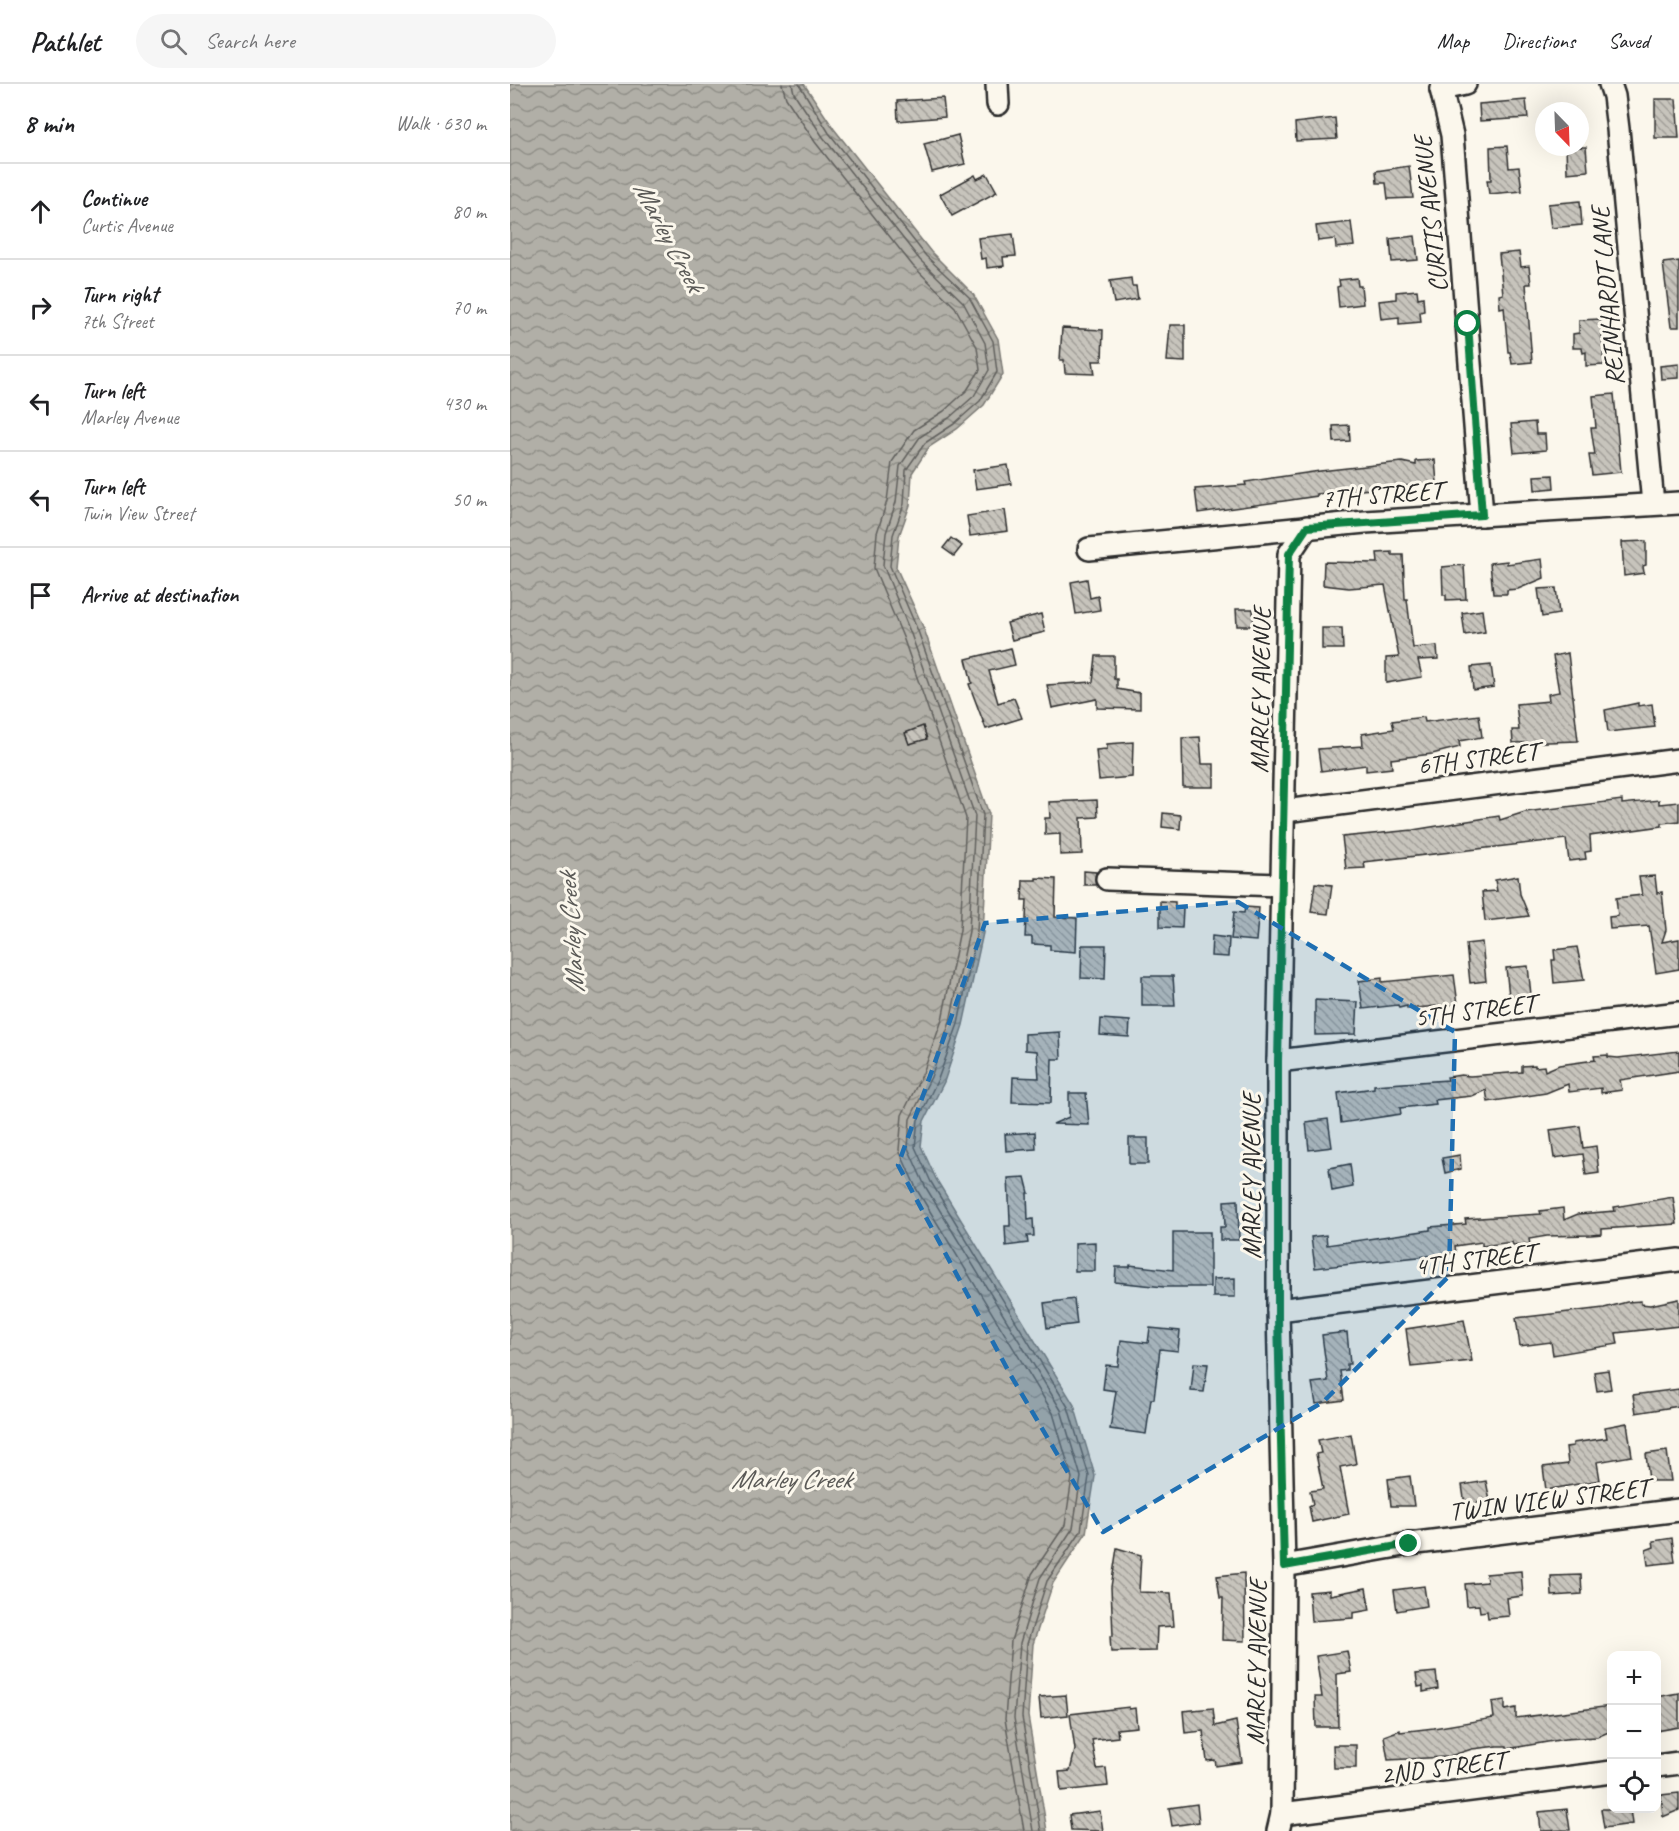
<!DOCTYPE html>
<html lang="en">
<head>
<meta charset="utf-8">
<style>
  body { margin:0; font-family:Caveat,sans-serif; background:#f6f6f6; color:#202124 }
  .controls { position:absolute; right:18px; bottom:18px; display:grid; overflow:hidden; border-radius:12px; box-shadow:0 6px 24px #0002 }
  .controls button { width:54px; height:54px; display:grid; place-items:center; padding:0; border:0; border-bottom:2px solid #e0e0e0; background:#fff; color:#202124; font:30px sans-serif }
  .compass { position:absolute; left:1025px; top:18px; width:54px; height:54px; border-radius:50%; background:#fff; box-shadow:0 6px 24px #0002; rotate:157deg }
  .stop { position:absolute; width:18px; height:18px; margin:-14px; border:4px solid #0b8043; border-radius:50%; background:#fff }
  .stop.end { background:#0b8043; border-color:#fff; box-shadow:0 2px 6px #0008 }
  .list { margin:0; padding:0; list-style:none }
  h2 { display:flex; justify-content:space-between; align-items:center; height:78px; margin:0; padding:0 24px; font-size:26px }
  h2 small { font-size:20px; font-weight:400; color:#757577 }
  .list li { display:grid; grid-template-columns:39px 1fr auto; gap:18px; align-items:center; box-sizing:border-box; height:96px; padding:0 24px; border-top:2px solid #e0e0e0 }
  .list b { display:block; font-size:22px; white-space:nowrap }
  .list p { margin:0; font-size:20px; white-space:nowrap; color:#757577 }
  .list em { font-size:20px; font-style:normal; color:#757577 }
  .icon { flex:none; width:33px; height:33px; fill:none; stroke:currentColor; stroke-width:2; stroke-linecap:round; stroke-linejoin:round }
  .map { position:relative; flex:none; width:1169px; height:1747px; overflow:hidden }
  header { display:flex; align-items:center; gap:36px; box-sizing:border-box; height:84px; padding:0 30px; background:#fff; border-bottom:2px solid #e0e0e0 }
  header strong { font-size:28px }
  nav { display:flex; gap:33px; margin-inline-start:auto; font-size:21px }
  .search { width:420px; height:54px; background:#f6f6f6; display:flex; align-items:center; gap:15px; box-sizing:border-box; padding:0 21px; border-radius:33px; color:#757577; font-size:22px }
  main { display:flex }
  aside { flex:1; background:#fff }
  .map>svg:first-child { display:block }
</style>
</head>
<body>
<header>
<strong>Pathlet</strong>
<div class="search"><svg class="icon" aria-label="search" viewBox="0 0 24 24"><circle cx="10" cy="10" r="6"/><path d="M15 15l6 6"/></svg>Search here</div>
<nav><a>Map</a><a>Directions</a><a>Saved</a></nav>
</header>
<main>
<aside>
<h2>8 min<small>Walk · 630 m</small></h2>
<ul class="list">
<li><svg class="icon" aria-label="ahead" viewBox="0 0 24 24"><path d="M12 20V5M6 11l6-6 6 6"/></svg><div><b>Continue</b><p>Curtis Avenue</p></div><em>80 m</em></li>
<li><svg class="icon" aria-label="right" viewBox="0 0 24 24"><path d="M7 20v-9h11M14 6l5 5-5 5"/></svg><div><b>Turn right</b><p>7th Street</p></div><em>70 m</em></li>
<li><svg class="icon" aria-label="left" viewBox="0 0 24 24"><path d="M17 20v-9H6M10 6l-5 5 5 5"/></svg><div><b>Turn left</b><p>Marley Avenue</p></div><em>430 m</em></li>
<li><svg class="icon" aria-label="left" viewBox="0 0 24 24"><path d="M17 20v-9H6M10 6l-5 5 5 5"/></svg><div><b>Turn left</b><p>Twin View Street</p></div><em>50 m</em></li>
<li><svg class="icon" aria-label="arrive" viewBox="0 0 24 24"><path d="M6 21V4h12l-3 4 3 4H6"/></svg><div><b>Arrive at destination</b></div></li>
</ul>
</aside>
<div class="map">
<svg width="1169" height="1747" viewBox="0 0 1169 1747">
  <defs>
    <pattern id="water-waves" width="16" height="10" patternUnits="userSpaceOnUse" patternTransform="scale(1.5)"><rect width="16" height="10" fill="#b1afa7"/><path d="M0 5q4-4 8 0t8 0" fill="none" stroke="#908f88"/></pattern>
    <pattern id="building-back-hatch" width="6" height="6" patternUnits="userSpaceOnUse" patternTransform="scale(1.5)"><rect width="6" height="6" fill="#c7c4bc"/><path d="M-1 5l2 2M0 0l6 6M5-1l2 2" fill="none" stroke="#a29f99"/></pattern>
  </defs>
  <rect width="100%" height="100%" fill="#fbf7ec"/>
  <filter id="ink" filterUnits="userSpaceOnUse"><feTurbulence type="fractalNoise" baseFrequency=".0167" numOctaves="2"/><feDisplacementMap in="SourceGraphic" scale="12" xChannelSelector="R" yChannelSelector="G"/><feConvolveMatrix kernelMatrix="1 2 1 2 8 2 1 2 1" color-interpolation-filters="sRGB"/></filter>
  <g filter="url(#ink)">
    <polygon fill="url(#water-waves)" stroke="#7b7a75" stroke-width="1.5" points="0,0 294,0 324,45 421,168 463,210 488,255 493,290 474,321 447,345 419,363 402,389 400,421 389,452 386,483 414,545 479,730 473,849 453,941 434,998 414,1037 411,1062 426,1095 564,1321 585,1392 576,1449 543,1499 523,1560 518,1632 537,1747 0,1747"/>
    <g fill="none" stroke-linecap="round" stroke-linejoin="round">
      <g stroke="#61605d" stroke-width="1.5">
        <polyline points="272,0 276,14 305,58 403,182 445,223 467,263 470,286 457,306 434,327 404,346 382,378 377,417 367,449 364,484 393,553 456,734 450,846 432,936 413,989 392,1031 389,1066 407,1106 543,1329 562,1394 555,1441 522,1490 501,1557 495,1635 514,1747"/>
        <polyline points="282,0 284,9 313,53 410,176 453,218 475,259 479,286 464,312 439,334 410,353 390,382 386,418 376,449 373,481 401,550 465,732 459,847 440,938 421,993 400,1035 398,1064 415,1102 551,1326 571,1393 563,1444 530,1494 510,1559 504,1634 523,1747"/>
        <polyline points="289,0 319,49 416,172 459,213 483,257 487,288 470,317 444,340 415,359 396,386 394,420 383,451 380,482 408,547 473,731 467,848 448,940 428,995 408,1036 405,1063 421,1098 558,1323 579,1392 571,1447 537,1497 517,1560 512,1633 531,1747"/>
      </g>
    </g>
    <g fill="url(#building-back-hatch)" stroke="#2b2b2b" stroke-width="1.5">
      <polygon points="433,14 435,33 388,37 387,17"/>
      <polygon points="1145,15 1166,15 1169,54 1145,54"/>
      <polygon points="1016,16 1018,34 970,37 969,20"/>
      <polygon points="825,34 827,55 786,57 785,39"/>
      <polygon points="448,51 455,80 422,88 414,60"/>
      <polygon points="997,62 999,84 1009,83 1012,107 979,110 977,96 981,96 980,63"/>
      <polygon points="1056,63 1076,63 1078,87 1057,89"/>
      <polygon points="899,82 903,114 878,115 876,99 867,99 866,87"/>
      <polygon points="477,90 487,108 442,132 430,110 465,91 467,95"/>
      <polygon points="1070,117 1072,141 1041,144 1038,120"/>
      <polygon points="841,138 844,162 826,164 825,155 808,157 806,142"/>
      <polygon points="503,150 506,172 493,173 494,182 477,184 476,174 471,175 468,154"/>
      <polygon points="905,152 908,176 882,178 880,155"/>
      <polygon points="1009,168 1011,183 1019,182 1021,200 1016,200 1022,278 1002,280 1000,268 998,268 994,223 990,224 989,211 993,210 989,170"/>
      <polygon points="1169,177 1169,243 1161,243 1153,179"/>
      <polygon points="621,194 622,202 626,202 628,215 604,219 600,197"/>
      <polygon points="847,194 848,202 851,202 853,220 829,223 827,203 830,202 829,196"/>
      <polygon points="907,206 908,214 913,213 914,227 910,228 911,238 889,240 889,233 871,235 869,217 886,215 886,208"/>
      <polygon points="1091,235 1094,281 1076,282 1076,268 1073,269 1072,264 1063,264 1063,250 1069,249 1069,236"/>
      <polygon points="660,241 675,241 675,278 657,277"/>
      <polygon points="552,244 593,246 592,277 583,277 585,290 555,289 554,276 550,276"/>
      <polygon points="1169,280 1169,294 1151,295 1150,282"/>
      <polygon points="1104,310 1111,388 1082,391 1079,371 1085,371 1081,344 1086,344 1083,312"/>
      <polygon points="1025,338 1026,350 1035,350 1036,366 1004,369 1001,340"/>
      <polygon points="839,341 840,357 824,358 823,342"/>
      <polygon points="925,376 927,399 807,410 807,412 781,416 688,429 685,405 736,401 735,398 810,387 892,378 906,381 906,377"/>
      <polygon points="498,381 501,400 466,405 463,386"/>
      <polygon points="1043,391 1044,404 1025,406 1024,392"/>
      <polygon points="495,426 498,447 460,452 457,432"/>
      <polygon points="441,454 452,462 444,472 433,464"/>
      <polygon points="1136,457 1136,481 1133,482 1134,489 1114,492 1112,458"/>
      <polygon points="882,468 882,471 893,471 895,515 897,515 903,564 927,562 928,575 908,576 912,593 876,599 876,574 889,573 875,501 839,504 813,501 814,478 868,479 867,469"/>
      <polygon points="1032,475 1034,494 1008,505 997,506 997,510 983,510 980,479 997,477 997,480"/>
      <polygon points="954,481 956,515 936,516 936,511 933,511 932,483"/>
      <polygon points="577,495 580,514 588,512 590,526 566,530 561,498"/>
      <polygon points="1046,504 1049,530 1032,533 1028,505"/>
      <polygon points="726,525 743,525 744,542 727,542"/>
      <polygon points="972,526 975,548 955,551 952,529"/>
      <polygon points="531,530 535,548 502,556 497,539"/>
      <polygon points="812,544 832,544 833,565 812,565"/>
      <polygon points="501,564 505,581 479,587 488,619 504,614 512,634 476,645 459,600 462,599 456,575"/>
      <polygon points="1058,569 1068,657 1003,659 1002,646 1009,646 1006,620 1039,617 1038,610 1049,608 1043,572"/>
      <polygon points="586,572 604,572 604,595 607,595 607,605 630,609 630,625 587,624 587,615 542,624 537,601 583,598"/>
      <polygon points="981,581 984,603 963,606 961,583"/>
      <polygon points="1128,619 1128,622 1142,620 1145,643 1098,648 1095,626"/>
      <polygon points="969,631 972,653 949,657 950,663 922,670 881,675 882,684 856,687 856,681 811,687 808,665 853,662 852,650 884,645 882,637 914,633 915,638"/>
      <polygon points="413,642 417,655 399,660 395,649"/>
      <polygon points="690,653 692,680 704,680 704,703 673,703 672,654"/>
      <polygon points="623,658 622,693 589,696 586,666 597,665 597,660"/>
      <polygon points="587,716 588,733 571,734 572,770 550,771 550,750 535,751 535,734 540,734 539,718"/>
      <polygon points="1112,716 1112,720 1149,716 1149,720 1169,718 1169,737 1152,739 1152,742 1080,752 1081,767 1075,768 1076,775 1059,777 1056,755 854,778 855,784 836,785 832,753 903,746 976,734 989,732 990,736 1015,728"/>
      <polygon points="653,729 671,731 670,745 652,743"/>
      <polygon points="574,787 586,788 586,801 574,801"/>
      <polygon points="1008,792 1010,810 1019,832 975,837 972,808 987,807 985,796"/>
      <polygon points="1145,792 1147,809 1152,808 1156,846 1152,858 1169,855 1169,885 1146,889 1139,842 1100,845 1099,833 1108,832 1106,814 1132,811 1129,793"/>
      <polygon points="526,794 546,795 545,833 567,834 566,868 540,866 540,861 522,860 522,853 515,853 517,816 512,816 513,796 526,796"/>
      <polygon points="805,799 822,801 818,830 801,828"/>
      <polygon points="650,817 665,818 665,824 673,824 672,844 650,843"/>
      <polygon points="735,823 749,824 746,857 721,855 724,828 734,829"/>
      <polygon points="702,852 719,854 718,873 701,872"/>
      <polygon points="972,858 976,897 960,899 956,860"/>
      <polygon points="572,861 596,861 595,895 571,894"/>
      <polygon points="1067,863 1074,896 1044,899 1042,876 1045,876 1044,866"/>
      <polygon points="1018,882 1021,911 999,912 996,884"/>
      <polygon points="944,891 948,920 897,925 897,922 889,924 888,921 853,925 849,897 872,894 872,898"/>
      <polygon points="632,892 663,892 665,922 632,922"/>
      <polygon points="805,916 848,918 846,950 805,951"/>
      <polygon points="591,935 620,937 619,953 590,951"/>
      <polygon points="550,948 551,975 542,975 541,1019 502,1018 503,993 529,994 527,967 515,966 515,950"/>
      <polygon points="1169,967 1169,987 1110,996 1112,1006 1091,1009 1091,1004 1059,1008 1058,1000 1036,1009 978,1018 976,1006 962,1012 925,1016 926,1020 890,1024 891,1030 831,1039 828,1009 864,1004 864,1001 938,996 937,993 951,991 960,992 1012,988 1012,982 1025,981 1025,983 1034,982 1035,987 1049,981 1085,976 1084,972 1098,971 1098,973 1108,974"/>
      <polygon points="559,1009 576,1009 579,1041 543,1040 559,1033"/>
      <polygon points="818,1035 822,1063 799,1066 796,1038"/>
      <polygon points="1070,1042 1073,1064 1086,1062 1089,1089 1076,1091 1073,1070 1044,1074 1040,1046"/>
      <polygon points="525,1048 526,1065 496,1067 495,1050"/>
      <rect x="619" y="1054" width="19" height="26"/>
      <polygon points="950,1071 951,1085 935,1089 932,1074"/>
      <polygon points="840,1080 843,1103 822,1107 819,1084"/>
      <polygon points="515,1093 519,1109 517,1109 518,1136 523,1135 524,1152 517,1152 518,1159 496,1162 495,1142 500,1142 500,1136 498,1094"/>
      <polygon points="1163,1113 1167,1140 1092,1145 1092,1150 1081,1151 1037,1152 1019,1155 1020,1160 1003,1161 1002,1158 972,1162 972,1158 945,1162 946,1169 805,1184 801,1153 816,1151 817,1161 920,1146 920,1143 956,1140 955,1135 1031,1130 1030,1127 1053,1124 1054,1136 1068,1130 1105,1127 1104,1123"/>
      <polygon points="728,1116 729,1156 710,1156 710,1143 715,1143 714,1117"/>
      <polygon points="663,1148 700,1148 700,1203 654,1203 605,1198 606,1183 620,1183 620,1181 663,1186"/>
      <polygon points="585,1158 585,1187 565,1187 565,1159"/>
      <polygon points="725,1194 725,1213 703,1213 703,1195"/>
      <polygon points="564,1215 567,1240 537,1244 534,1219"/>
      <polygon points="1169,1215 1169,1242 1106,1249 1108,1260 1043,1271 1041,1258 1010,1262 1006,1234 1094,1224 1117,1218 1131,1217 1131,1220 1140,1221"/>
      <polygon points="954,1236 962,1277 901,1283 896,1245"/>
      <polygon points="640,1244 670,1247 668,1267 650,1265 644,1315 641,1315 636,1350 600,1345 606,1307 593,1305 596,1281 608,1282 611,1256 638,1259"/>
      <polygon points="837,1248 840,1280 837,1280 837,1286 830,1287 834,1316 806,1320 802,1299 818,1297 812,1251"/>
      <polygon points="684,1279 698,1280 694,1308 681,1307"/>
      <polygon points="1098,1286 1101,1305 1087,1307 1084,1288"/>
      <polygon points="1169,1305 1169,1322 1126,1329 1123,1311"/>
      <polygon points="1117,1339 1122,1372 1087,1378 1090,1396 1036,1406 1033,1383 1058,1380 1056,1363 1063,1362 1063,1359 1097,1354 1095,1343"/>
      <polygon points="841,1350 846,1380 830,1383 839,1430 802,1438 799,1422 803,1420 800,1407 813,1405 806,1370 811,1369 808,1356"/>
      <polygon points="1157,1367 1161,1397 1139,1397 1136,1370"/>
      <polygon points="900,1392 904,1422 881,1422 878,1395"/>
      <polygon points="976,1397 980,1417 955,1421 952,1401"/>
      <polygon points="1162,1454 1165,1478 1138,1481 1136,1466 1144,1463 1143,1457"/>
      <polygon points="607,1464 631,1471 629,1508 661,1509 664,1542 647,1543 646,1567 601,1568 600,1552 603,1552 601,1503"/>
      <polygon points="1011,1487 1013,1512 997,1514 999,1532 978,1534 977,1527 970,1528 969,1521 957,1522 955,1500 977,1498 976,1490"/>
      <polygon points="734,1489 735,1557 712,1556 713,1514 710,1514 707,1492"/>
      <polygon points="1071,1491 1072,1510 1042,1512 1041,1492"/>
      <polygon points="914,1502 917,1522 887,1527 884,1506"/>
      <polygon points="856,1504 860,1526 843,1529 843,1534 801,1537 799,1508 820,1506 820,1511"/>
      <polygon points="837,1567 841,1588 827,1590 828,1643 806,1643 805,1613 812,1613 806,1572"/>
      <polygon points="926,1588 928,1605 913,1608 913,1602 908,1603 906,1590"/>
      <polygon points="1169,1609 1169,1643 1146,1647 1146,1613"/>
      <polygon points="556,1611 558,1631 531,1634 529,1613"/>
      <polygon points="995,1616 995,1626 1006,1624 1006,1634 1101,1622 1101,1647 1087,1653 1055,1655 997,1665 997,1662 988,1662 962,1665 937,1673 878,1676 874,1652 890,1646 890,1648 924,1644 984,1634 982,1618"/>
      <polygon points="619,1623 619,1625 625,1624 627,1643 607,1645 608,1653 582,1656 587,1685 596,1684 598,1702 551,1707 549,1688 560,1687 565,1666 560,1630"/>
      <polygon points="703,1624 705,1642 726,1637 732,1678 706,1682 705,1676 697,1677 693,1647 675,1649 673,1627"/>
      <polygon points="823,1661 846,1661 846,1684 824,1684"/>
      <polygon points="1169,1709 1169,1726 1153,1733 1151,1711"/>
      <polygon points="687,1720 689,1738 662,1742 659,1724"/>
      <polygon points="1057,1725 1060,1746 1031,1747 1029,1728"/>
      <polygon points="1091,1725 1120,1725 1122,1740 1094,1744"/>
      <polygon points="590,1727 593,1747 561,1746 559,1731"/>
    </g>
    <g fill="none" stroke-linecap="round" stroke-linejoin="round">
      <defs>
        <g id="minor">
          <polyline points="487,0 488,20"/>
          <polyline points="1100,0 1104,12 1108,45 1143,420"/>
          <polyline points="931,5 942,51 972,431"/>
          <polyline points="931,5 955,0"/>
          <polyline points="579,465 855,438 1169,419"/>
          <polyline points="775,727 1169,676"/>
          <polyline points="597,795 772,801"/>
          <polyline points="768,977 1169,929"/>
          <polyline points="768,1226 1169,1176"/>
          <polyline points="774,1482 899,1460 1169,1426"/>
          <polyline points="1146,1682 1169,1679"/>
          <polyline points="772,1730 1102,1688"/>
          <polyline points="768,1747 772,1730 774,1482 768,1226 768,977 779,470 797,443"/>
        </g>
      </defs>
      <use href="#minor" stroke="#2b2b2b" stroke-width="26"/>
      <use href="#minor" stroke="#fbf7ec" stroke-width="21"/>
    </g>
  </g>
  <g fill="none" stroke-linecap="round" stroke-linejoin="round" filter="url(#ink)">
    <polyline stroke="#0b8043" stroke-width="8" points="899,1460 774,1482 768,1233 768,977 779,470 797,443 972,431 958,240"/>
  </g>
  <path fill="#1f6fb2" fill-opacity="0.2" stroke="#1f6fb2" stroke-width="4.5" stroke-dasharray="12 8" stroke-linejoin="round" d="M728 818 945 948 939 1192 813 1318 593 1448 500 1290 388 1081 475 839Z"/>
  <g text-anchor="middle" stroke-width="6" stroke-linejoin="round" paint-order="stroke">
    <g font-size="26" fill="#2b2b2b" stroke="#fbf7ec">
      <text transform="translate(920 130) rotate(-96)" y="9">CURTIS AVENUE</text>
      <text transform="translate(1097 212) rotate(-95)" y="9">REINHARDT LANE</text>
      <text transform="translate(872 410) rotate(-4)" y="9">7TH STREET</text>
      <text transform="translate(750 606) rotate(-89)" y="9">MARLEY AVENUE</text>
      <text transform="translate(968 674) rotate(-7)" y="9">6TH STREET</text>
      <text transform="translate(965 926) rotate(-7)" y="9">5TH STREET</text>
      <text transform="translate(741 1092) rotate(-90)" y="9">MARLEY AVENUE</text>
      <text transform="translate(965 1175) rotate(-7)" y="9">4TH STREET</text>
      <text transform="translate(1039 1415) rotate(-7)" y="9">TWIN VIEW STREET</text>
      <text transform="translate(746 1578) rotate(-89)" y="9">MARLEY AVENUE</text>
      <text transform="translate(933 1683) rotate(-7)" y="9">2ND STREET</text>
    </g>
    <g font-size="27" font-style="italic" fill="#5a5956" stroke="#fbf7ec">
      <text transform="translate(159 152) rotate(62)" y="9">Marley Creek</text>
      <text transform="translate(61 849) rotate(-94)" y="9">Marley Creek</text>
      <text x="281" y="1404">Marley Creek</text>
    </g>
  </g>
</svg>
<div class="controls">
<button>+</button>
<button>−</button>
<button><svg class="icon" aria-label="locate" viewBox="0 0 24 24"><circle cx="12" cy="12" r="6"/><path d="M12 2v4M12 18v4M2 12h4M18 12h4"/></svg></button>
</div>
<svg class="compass" viewBox="-18 -18 36 36"><path d="M0-13l5 13h-10z" fill="#e53935"/><path d="M0 13l5-13h-10z" fill="#757577"/></svg>
<div class="stop" style="left:958px;top:240px"></div>
<div class="stop end" style="left:899px;top:1460px"></div>
</div>
</main>
</body>
</html>
